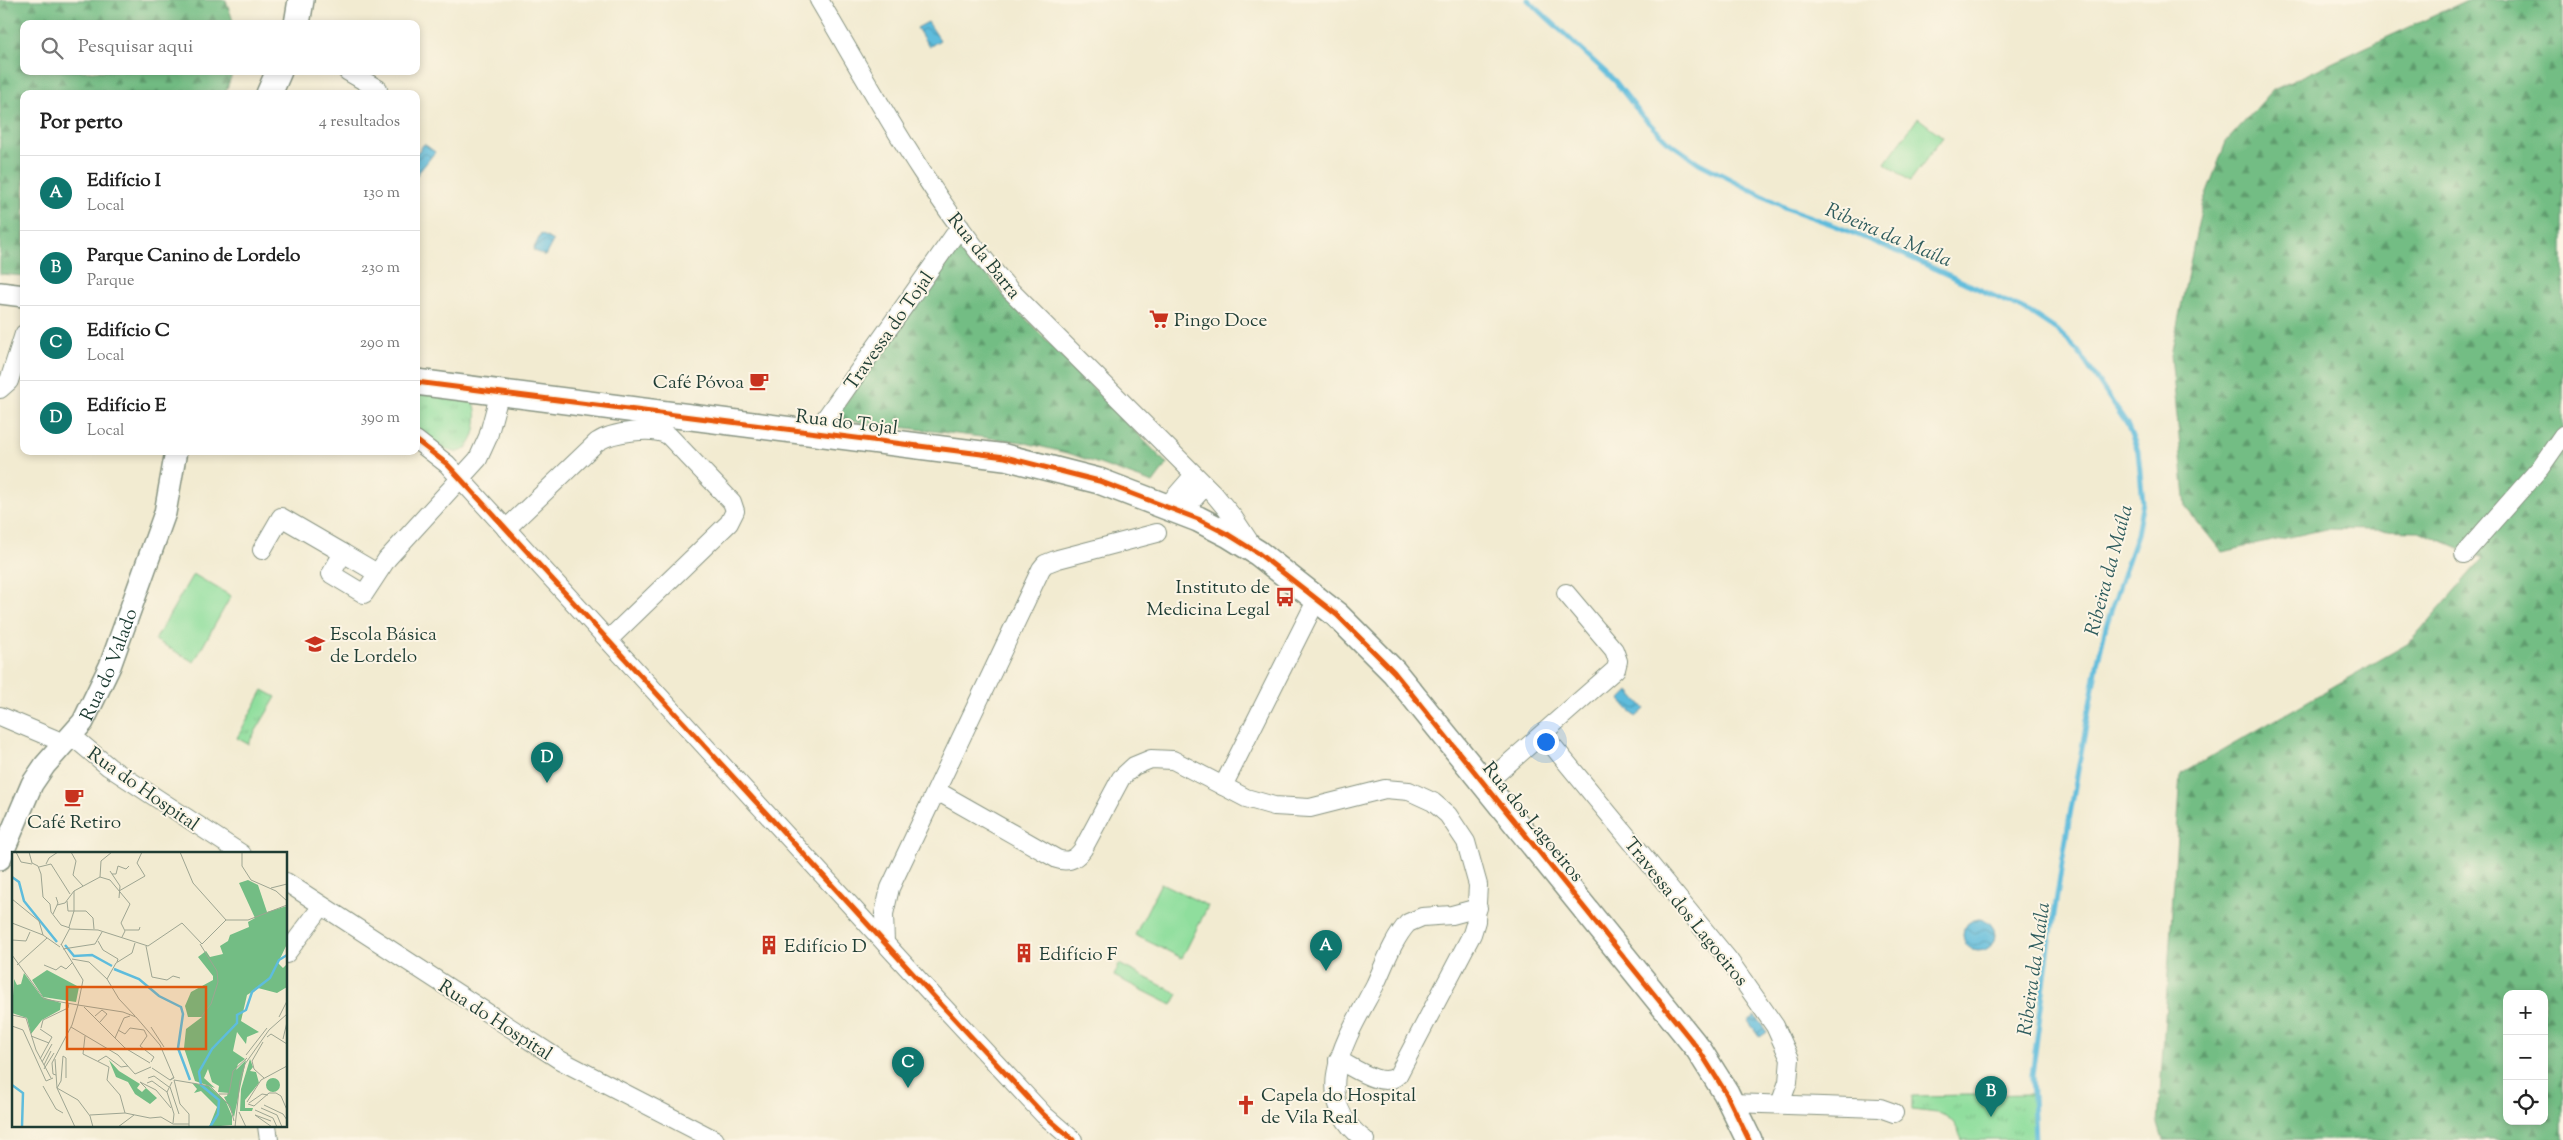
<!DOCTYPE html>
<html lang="pt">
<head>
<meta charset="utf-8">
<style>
  body { margin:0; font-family:"Sorts Mill Goudy",serif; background:#f2f2f2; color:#222 }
  .controls { position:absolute; right:15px; bottom:15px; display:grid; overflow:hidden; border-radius:10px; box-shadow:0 2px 8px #0003 }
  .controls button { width:45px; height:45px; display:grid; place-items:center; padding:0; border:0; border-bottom:1px solid #e0e0e0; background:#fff; color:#222; font:25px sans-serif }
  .you { position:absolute; left:1545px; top:741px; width:18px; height:18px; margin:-12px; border:4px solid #fff; border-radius:50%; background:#1a73e8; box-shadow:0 0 0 8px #1a73e833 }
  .badge { display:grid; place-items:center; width:32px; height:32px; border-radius:50%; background:#0f766e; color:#fff; font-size:16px; font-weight:700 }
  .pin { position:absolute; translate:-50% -41px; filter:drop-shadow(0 1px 2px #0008) }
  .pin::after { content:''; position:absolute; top:26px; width:18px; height:15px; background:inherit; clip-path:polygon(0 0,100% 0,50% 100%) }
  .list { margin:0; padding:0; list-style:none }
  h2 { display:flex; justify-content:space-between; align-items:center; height:65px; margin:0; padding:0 20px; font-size:21px }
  h2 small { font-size:16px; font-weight:400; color:#767676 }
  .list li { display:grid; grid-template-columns:32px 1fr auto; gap:15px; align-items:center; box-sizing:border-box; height:75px; padding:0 20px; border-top:1px solid #e0e0e0 }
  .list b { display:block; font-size:19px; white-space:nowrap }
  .list p { margin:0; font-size:16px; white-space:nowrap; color:#767676 }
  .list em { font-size:16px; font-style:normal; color:#767676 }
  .icon { flex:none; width:28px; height:28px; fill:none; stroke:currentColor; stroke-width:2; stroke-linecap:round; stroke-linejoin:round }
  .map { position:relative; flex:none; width:2563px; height:1140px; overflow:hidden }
  .search { position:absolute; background:#fff; box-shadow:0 2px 8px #0003; left:20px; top:20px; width:400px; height:55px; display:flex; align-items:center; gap:12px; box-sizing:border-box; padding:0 18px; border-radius:10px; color:#767676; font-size:19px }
  .panel { position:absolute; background:#fff; box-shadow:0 2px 8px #0003; left:20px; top:90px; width:400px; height:365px; border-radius:10px }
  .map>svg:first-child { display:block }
</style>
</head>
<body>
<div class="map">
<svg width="2563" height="1140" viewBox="0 0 2563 1140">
  <defs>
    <pattern id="grass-tufts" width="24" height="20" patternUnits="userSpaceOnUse" patternTransform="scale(1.25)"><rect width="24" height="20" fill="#8fde9d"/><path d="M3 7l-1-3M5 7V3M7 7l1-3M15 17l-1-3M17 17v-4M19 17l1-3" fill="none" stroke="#7bbf88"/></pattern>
    <pattern id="forest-firs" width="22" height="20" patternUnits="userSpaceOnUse" patternTransform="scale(1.25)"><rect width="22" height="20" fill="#73bd84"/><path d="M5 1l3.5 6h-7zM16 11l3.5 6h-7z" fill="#5e9b6d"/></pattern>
    <pattern id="water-waves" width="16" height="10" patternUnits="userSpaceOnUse" patternTransform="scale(1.25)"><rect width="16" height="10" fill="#5ebcdc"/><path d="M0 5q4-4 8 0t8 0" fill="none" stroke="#4d9ab3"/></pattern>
  </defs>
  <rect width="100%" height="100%" fill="#fcf5e5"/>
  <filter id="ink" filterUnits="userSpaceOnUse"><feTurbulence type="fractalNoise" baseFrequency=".02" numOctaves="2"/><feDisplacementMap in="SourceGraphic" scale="10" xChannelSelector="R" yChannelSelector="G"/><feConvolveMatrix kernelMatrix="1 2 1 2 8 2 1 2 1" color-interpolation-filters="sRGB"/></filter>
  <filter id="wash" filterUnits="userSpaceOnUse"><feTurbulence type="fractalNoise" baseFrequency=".0096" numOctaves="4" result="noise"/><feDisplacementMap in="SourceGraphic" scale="20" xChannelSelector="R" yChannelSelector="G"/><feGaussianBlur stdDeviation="1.12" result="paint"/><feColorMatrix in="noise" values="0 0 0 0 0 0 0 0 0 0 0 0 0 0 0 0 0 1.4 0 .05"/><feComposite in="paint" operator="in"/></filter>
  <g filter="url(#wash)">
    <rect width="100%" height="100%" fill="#f2ebd1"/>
    <g fill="url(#grass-tufts)" stroke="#578e68">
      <path d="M416 390 473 401C481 414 475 454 455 452 442 450 427 438 416 431Z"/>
      <polygon points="263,690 276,697 248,744 237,738"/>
      <path d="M2032 1094 2035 1140H1962C1951 1110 1941 1114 1912 1110V1096Z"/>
    </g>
    <g fill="url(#forest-firs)" stroke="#497d5c" fill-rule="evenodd">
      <polygon points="0,0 226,0 234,24 24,24 24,71 233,71 225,94 24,94 24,276 0,274"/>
      <path d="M2468 0H2563V1140H2163L2158 1124 2181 774 2409 643 2483 558 2419 531 2326 529 2222 552 2186 508 2171 355 2202 205 2226 142 2273 90ZM2507 994H2544V1121H2507Z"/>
      <polygon points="961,241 1006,298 1167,464 1153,483 1071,454 1022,442 834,419"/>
    </g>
    <g fill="#8fde9d" stroke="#578e68">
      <polygon points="1918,118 1943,137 1910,181 1885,163"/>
      <polygon points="193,574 231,596 194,662 155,640"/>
      <polygon points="1161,883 1208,906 1182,958 1135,935"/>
      <polygon points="1119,964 1178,994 1172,1005 1114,976"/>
    </g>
    <g fill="url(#water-waves)" stroke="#3e7c88">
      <polygon points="928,22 940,40 929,47 917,28"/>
      <polygon points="424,144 435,152 416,176 416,154"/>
      <polygon points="541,234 553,241 545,256 533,250"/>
      <polygon points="1629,691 1645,709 1636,717 1620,700"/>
      <circle cx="1979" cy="935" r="16"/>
      <polygon points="1755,1016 1767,1032 1760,1037 1748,1021"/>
    </g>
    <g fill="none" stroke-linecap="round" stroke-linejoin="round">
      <polyline stroke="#5ebcdc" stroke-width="5" points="1528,0 1615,81 1642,116 1667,141 1699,163 1786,208 1836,226 1898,252 2031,313 2058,331 2078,351 2127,424 2138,451 2143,502 2137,534 2106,626 2097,665 2068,826 2049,946 2032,1076 2035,1140"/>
    </g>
  </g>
  <g filter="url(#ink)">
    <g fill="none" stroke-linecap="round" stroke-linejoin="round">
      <defs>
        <g id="minor">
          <path d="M819 0C878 100 932 201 1009 289L1214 494 1233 517 1253 547"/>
          <polyline points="347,71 378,89"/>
          <polyline points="0,389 9,381 24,334"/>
          <polyline points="815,433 960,227"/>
          <polyline points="416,440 447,464 937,1000 1044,1115 1073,1140"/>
          <polyline points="1167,506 1194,475"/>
          <polyline points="1182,512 1205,486"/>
          <path d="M506 529 597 442C612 432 654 426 669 436L732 502 735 511 729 523 608 640"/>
          <polyline points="262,550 281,517 343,553"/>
          <polyline points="2464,554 2540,468 2563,435"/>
          <polyline points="377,573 343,553 331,574 364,594 387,559 478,459 488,437 500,392"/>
          <polyline points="0,716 64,743"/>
          <polyline points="1543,734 1728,959 1775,1026 1790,1059 1788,1082 1780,1104"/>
          <polyline points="72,736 109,767 242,854"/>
          <polyline points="1485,784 1616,669 1618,661 1614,650 1566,593"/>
          <polyline points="1223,786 1317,599"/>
          <path d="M937 791 1057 859C1069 863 1076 859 1083 849L1121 778 1134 766 1151 759 1173 760 1246 798 1274 806 1310 808 1385 789 1409 791 1433 802 1448 815 1466 842 1478 885 1476 921 1472 934 1398 1075C1383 1090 1353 1067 1338 1060"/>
          <polyline points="286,882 560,1060 715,1140"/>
          <polyline points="885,943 884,914 890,888 1041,569 1045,564 1058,559 1157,533"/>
          <polyline points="286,954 322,906"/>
          <polyline points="1731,1103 1880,1108 1894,1113"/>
          <polyline points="267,1126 269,1140"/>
          <path d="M1365 1140C1305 1096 1350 1033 1375 985 1384 966 1393 939 1408 923L1422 917 1452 915 1478 908"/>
        </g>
        <g id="tertiary">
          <polyline points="0,293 24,296"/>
          <path id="s1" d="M0 859 32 784 45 765 83 722 110 666 165 513 176 451"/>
        </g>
        <g id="secondary">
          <polyline points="297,24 301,0"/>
          <polyline points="269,94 279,71"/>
          <polyline points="416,382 1005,457 1099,481 1198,519 1229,535 1258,553 1337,615 1394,672 1699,1050 1726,1093 1749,1140"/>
        </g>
      </defs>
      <use href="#minor" stroke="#889482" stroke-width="20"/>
      <use href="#tertiary" stroke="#889482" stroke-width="24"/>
      <use href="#secondary" stroke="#889482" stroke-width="28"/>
      <use href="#minor" stroke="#fff" stroke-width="18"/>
      <use href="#tertiary" stroke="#fff" stroke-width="21"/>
      <use href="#secondary" stroke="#fff" stroke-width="25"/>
      <defs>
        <g id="cycleway">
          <polyline points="416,382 1005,457 1099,481 1198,519 1229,535 1258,553 1337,615 1394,672 1699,1050 1726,1093 1749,1140"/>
          <polyline points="416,440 447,464 937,1000 1044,1115 1073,1140"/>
        </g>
      </defs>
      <use href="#cycleway" stroke="#fcf5e5" stroke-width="8"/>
      <use href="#cycleway" stroke="#e8590c" stroke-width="5"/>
    </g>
  </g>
  <defs>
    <symbol id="supermarket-bare" viewBox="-9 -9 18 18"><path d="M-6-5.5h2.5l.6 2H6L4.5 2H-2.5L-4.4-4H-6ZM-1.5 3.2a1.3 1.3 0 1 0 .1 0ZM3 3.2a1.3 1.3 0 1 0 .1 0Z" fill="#c8321e" stroke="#fcf5e5" stroke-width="2.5" paint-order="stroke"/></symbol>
    <symbol id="cafe-bare" viewBox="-9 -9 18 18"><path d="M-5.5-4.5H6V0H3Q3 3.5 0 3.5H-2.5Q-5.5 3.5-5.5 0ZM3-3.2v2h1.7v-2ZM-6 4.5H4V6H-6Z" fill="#c8321e" stroke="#fcf5e5" stroke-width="2.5" paint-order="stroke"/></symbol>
    <symbol id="bus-bare" viewBox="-9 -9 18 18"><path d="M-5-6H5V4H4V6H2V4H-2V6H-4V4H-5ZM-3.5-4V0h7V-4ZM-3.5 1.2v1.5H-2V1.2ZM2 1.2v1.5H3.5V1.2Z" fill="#c8321e" stroke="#fcf5e5" stroke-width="2.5" paint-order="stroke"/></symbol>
    <symbol id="school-bare" viewBox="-9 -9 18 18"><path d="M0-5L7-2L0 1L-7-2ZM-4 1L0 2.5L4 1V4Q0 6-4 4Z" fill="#c8321e" stroke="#fcf5e5" stroke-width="2.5" paint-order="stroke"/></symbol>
    <symbol id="building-bare" viewBox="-9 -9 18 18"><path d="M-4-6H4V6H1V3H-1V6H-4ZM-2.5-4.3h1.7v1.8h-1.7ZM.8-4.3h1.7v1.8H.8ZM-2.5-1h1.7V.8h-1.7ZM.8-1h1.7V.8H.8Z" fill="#c8321e" stroke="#fcf5e5" stroke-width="2.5" paint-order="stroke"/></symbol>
    <symbol id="church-bare" viewBox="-9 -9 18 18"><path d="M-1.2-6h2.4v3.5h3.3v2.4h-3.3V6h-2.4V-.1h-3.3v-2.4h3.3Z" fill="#c8321e" stroke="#fcf5e5" stroke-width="2.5" paint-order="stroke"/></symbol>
  </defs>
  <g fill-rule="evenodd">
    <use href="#supermarket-bare" x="1145" y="305" width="28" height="28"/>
    <use href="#cafe-bare" x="745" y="367" width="28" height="28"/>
    <use href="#bus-bare" x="1271" y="583" width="28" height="28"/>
    <use href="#school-bare" x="301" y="630" width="28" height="28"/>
    <use href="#cafe-bare" x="60" y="783" width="28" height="28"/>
    <use href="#building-bare" x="755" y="931" width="28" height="28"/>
    <use href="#building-bare" x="1010" y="939" width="28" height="28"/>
    <use href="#church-bare" x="1232" y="1091" width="28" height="28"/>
  </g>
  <g text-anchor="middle" stroke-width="4" stroke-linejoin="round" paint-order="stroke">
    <g font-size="19" fill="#1f3d34" stroke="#fcf5e5">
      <text transform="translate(985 255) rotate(51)" y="7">Rua da Barra</text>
      <text transform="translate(888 330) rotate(-55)" y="7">Travessa do Tojal</text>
      <text transform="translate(847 421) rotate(7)" y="7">Rua do Tojal</text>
      <text dy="7" stroke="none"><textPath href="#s1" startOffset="225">Rua do Valado</textPath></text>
      <text transform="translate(144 788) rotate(35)" y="7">Rua do Hospital</text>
      <text transform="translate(1534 821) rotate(51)" y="7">Rua dos Lagoeiros</text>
      <text transform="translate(1687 911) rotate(51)" y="7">Travessa dos Lagoeiros</text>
      <text transform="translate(496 1019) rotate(33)" y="7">Rua do Hospital</text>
    </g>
    <g font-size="19" fill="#1f3d34" stroke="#fcf5e5" text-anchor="start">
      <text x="1174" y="326">Pingo Doce</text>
      <text x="744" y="388" text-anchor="end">Café Póvoa</text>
      <text x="1270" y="593" text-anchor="end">Instituto de<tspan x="1270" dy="22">Medicina Legal</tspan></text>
      <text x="330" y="640">Escola Básica<tspan x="330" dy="22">de Lordelo</tspan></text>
      <text x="74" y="828" text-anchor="middle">Café Retiro</text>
      <text x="784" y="952">Edifício D</text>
      <text x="1039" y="960">Edifício F</text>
      <text x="1261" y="1101">Capela do Hospital<tspan x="1261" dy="22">de Vila Real</tspan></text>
    </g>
    <g font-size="20" font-style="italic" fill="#2f5d5e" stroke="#fcf5e5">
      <text transform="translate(1889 234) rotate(23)" y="7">Ribeira da Maíla</text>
      <text transform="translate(2108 570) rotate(-75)" y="7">Ribeira da Maíla</text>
      <text transform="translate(2033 969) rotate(-82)" y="7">Ribeira da Maíla</text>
    </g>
  </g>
  <g transform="translate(12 852)">
    <rect width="275" height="275" fill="#f2ebd1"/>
    <path d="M236 28 246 33 255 60 275 54V92L266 111 271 116 275 112V135L265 141 246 136 235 143 229 169 247 180 235 185 234 192 225 180 221 199 233 207 226 212 217 241 206 240 207 234 200 230 196 217 192 226 203 236 183 229 172 196 174 177 190 165H176L173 154 179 140 201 128V124L186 105 194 99 198 105 211 102 208 94 216 89 218 83 237 75 236 70 243 66 227 31ZM35 118 67 135 64 150 31 145 20 128ZM12 121 30 145 49 151 48 158 30 168 19 182 15 166 0 161 2 127 5 133 9 132ZM238 207 241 215 238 219 244 220 247 231 233 248V256H241L240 259H228L229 237ZM97 208 107 219 128 232 125 236 130 240 134 236 145 246 138 252 123 242 116 230 104 225ZM234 208 222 265 212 245 215 244 221 221ZM254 233a7 7 0 1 1 14 0a7 7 0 1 1-14 0ZM180 231 197 234 214 250 220 264V273L197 275 205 255 189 239 182 241 185 237Z" fill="#73bd84"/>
    <path fill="none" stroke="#5ebcdc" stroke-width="2.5" d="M0 25 7 30 12 49 45 90M53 93 62 104 80 103 100 114M102 117 127 127 147 144 169 155 171 162 166 196 178 228M0 233 11 241 10 275M198 275 206 262 207 248 189 233 187 220 200 197 225 171V163L234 158 240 140 258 126 267 108 275 103"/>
    <path fill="none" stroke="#9ea592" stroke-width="1" d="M4 0 9 10 20 12M17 0 20 11 26 14 29 22 31 45 38 52 39 60 49 73 58 76 49 93M59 0 64 9 61 23 71 34M168 0 181 31 214 68M230 0V14L239 28 264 39 275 49M34 12 37 6 46 0M27 15 39 12 58 42M98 19 108 34 107 46M100 22H104L106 14 114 17 117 14M88 25 89 9 100 0M259 36 275 32M107 39 133 24 125 11 130 0M0 47 27 69 31 83M55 49 56 59H62M45 53 53 51 62 39M62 59H74L81 66 82 77M41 62 46 51 44 45M214 68H236L275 53M0 71 31 83 48 95M57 75 62 59V39L88 25 98 28 118 52 109 71 113 79 110 85M58 77 86 78 136 94 170 71 190 92 214 68M113 78H127L128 75M0 88 14 89 18 80M86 89 91 98 106 107 105 110M123 91 120 101 104 111 95 127 107 147 123 164M49 92 71 128 66 153 111 160 124 165 148 193 162 226 158 228 162 225M188 92 205 119 206 130 199 152 189 165M134 94 140 125 155 128 161 124 168 126M51 97 83 92 90 80M0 103 32 147 66 153M60 107 77 110 95 127M5 113 35 86M32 113 44 118 49 114 54 117 61 110M72 155 113 196 138 211M0 163 14 166 24 198 39 226M83 164 90 158 95 162 88 170M267 165 275 149M0 174 11 178 34 229 41 226M59 175 106 203 123 222 139 215M139 175 152 195M29 176 31 168 56 156 57 151M106 178 113 182 118 176 132 178 135 184M19 184 37 191M73 184 71 202 97 215 95 228 108 243 113 261M135 184 128 194 142 205 139 210M255 185 259 182 275 192M103 186 112 166 118 164M271 187 275 170M251 190 240 209 242 217 252 226M234 203 255 176M28 207 40 185 28 177M43 207 45 236 66 248 78 264 81 275M86 209 94 204 109 215 116 214M30 210 40 192M32 213 39 199M140 216 158 228M32 217 42 201M44 223 41 222 40 211 60 173 66 153M54 226V206L51 204 49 229 45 236 63 275M136 226 142 224 157 235M162 228 168 252 177 262V275M162 228 198 234 218 254 222 269M160 230 155 240 162 262 161 271M135 231 140 229 155 240M31 234 44 257 51 261M158 235 167 262M134 236 128 230 144 238 159 256M207 242H217L221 219 235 206M235 250 249 228 275 214M237 251 250 242 256 243M236 252 242 254 257 241H264L269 244 275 258M252 253 271 262 275 268M249 256 265 263 270 275M243 258 261 266 265 275M227 260 234 275M78 263 113 261 138 266 149 265 161 272H177M259 269 243 263 260 275M106 275 122 263M223 275 228 229 233 212 257 178 275 162"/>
    <path fill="#de580e" fill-opacity="0.15" stroke="#de580e" stroke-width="2.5" d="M55 135H194V197H55Z"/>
    <rect width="275" height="275" fill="none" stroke="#1f3d34" stroke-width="2.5"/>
  </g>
</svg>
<div class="controls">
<button>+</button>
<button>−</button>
<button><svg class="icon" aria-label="locate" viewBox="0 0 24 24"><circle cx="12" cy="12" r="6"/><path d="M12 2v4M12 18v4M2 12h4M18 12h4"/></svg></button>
</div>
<div class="you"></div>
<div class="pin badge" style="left:1326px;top:971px">A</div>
<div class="pin badge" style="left:1991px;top:1117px">B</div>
<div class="pin badge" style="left:908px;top:1088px">C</div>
<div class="pin badge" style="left:547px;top:783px">D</div>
<div class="search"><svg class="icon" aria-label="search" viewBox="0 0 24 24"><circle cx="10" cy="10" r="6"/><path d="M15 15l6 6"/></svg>Pesquisar aqui</div>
<section class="panel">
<h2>Por perto<small>4 resultados</small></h2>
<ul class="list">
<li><span class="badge">A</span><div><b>Edifício I</b><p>Local</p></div><em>130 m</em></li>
<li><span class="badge">B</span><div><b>Parque Canino de Lordelo</b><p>Parque</p></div><em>230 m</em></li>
<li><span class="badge">C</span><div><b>Edifício C</b><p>Local</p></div><em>290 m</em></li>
<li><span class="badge">D</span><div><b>Edifício E</b><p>Local</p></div><em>390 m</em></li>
</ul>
</section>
</div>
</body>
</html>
